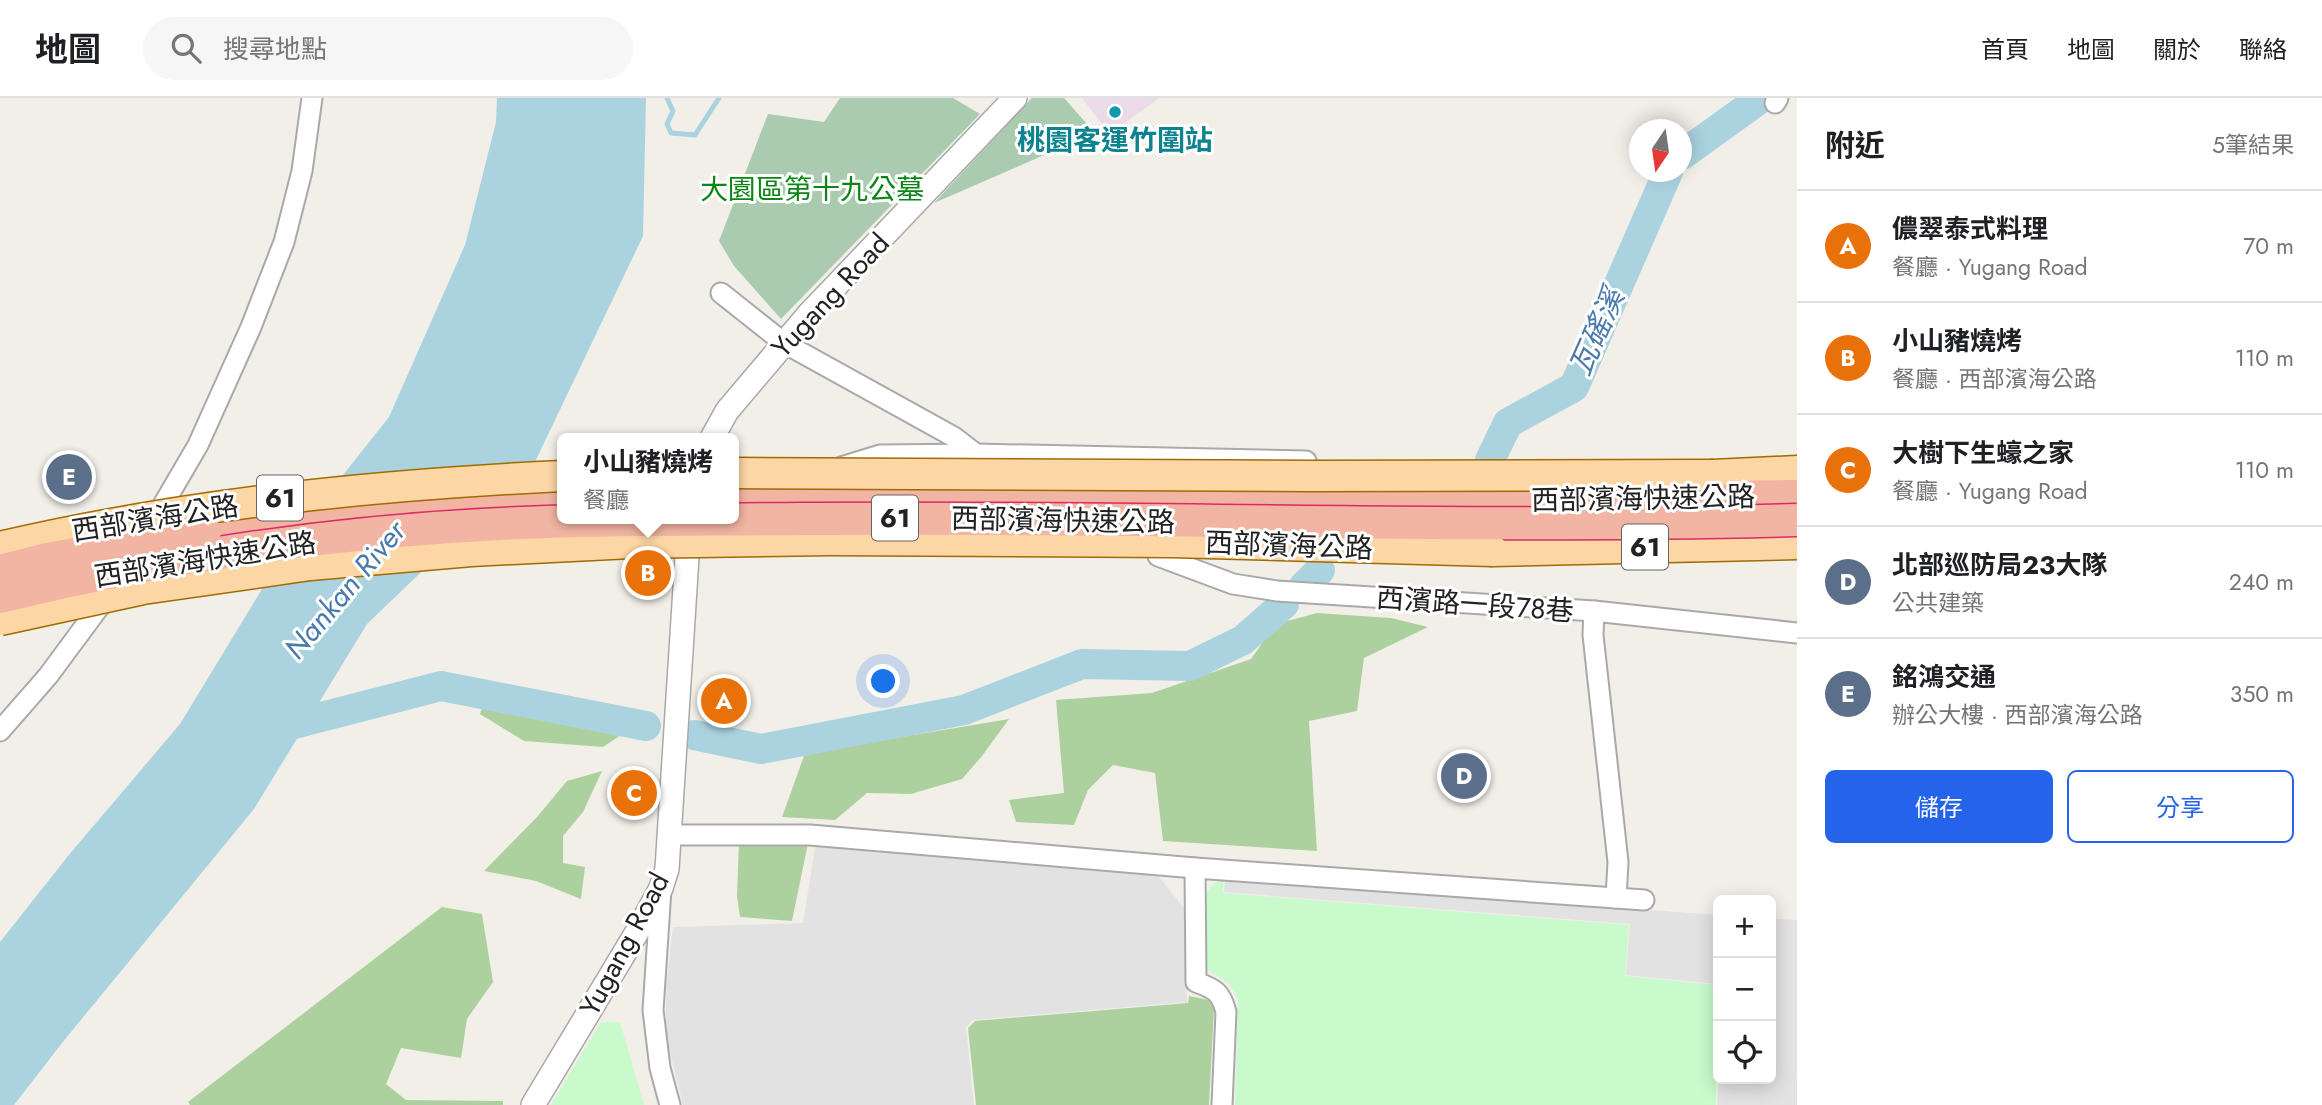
<!DOCTYPE html>
<html lang="zh-TW">
<head>
<meta charset="utf-8">
<style>
  body { margin:0; font-family:Jost,"Noto Sans TC",sans-serif; background:#f6f6f6; color:#202124 }
  .controls { position:absolute; right:21px; bottom:21px; display:grid; overflow:hidden; border-radius:10px; box-shadow:0 4px 18px #0003 }
  .controls button { width:63px; height:63px; display:grid; place-items:center; padding:0; border:0; border-bottom:2px solid #e0e0e0; background:#fff; color:#202124; font:35px sans-serif }
  .compass { position:absolute; left:1629px; top:21px; width:63px; height:63px; border-radius:50%; background:#fff; box-shadow:0 4px 18px #0003; rotate:193deg }
  .you { position:absolute; left:884px; top:584px; width:24px; height:24px; margin:-18px; border:5px solid #fff; border-radius:50%; background:#1a73e8; box-shadow:0 0 0 10px #1a73e833 }
  .badge { display:grid; place-items:center; width:46px; height:46px; border-radius:50%; background:#2563eb; color:#fff; font-size:23px; font-weight:700 }
  .pin { position:absolute; translate:-50% -50%; border:4px solid #fff; box-shadow:0 2px 7px #0006 }
  .popup { position:absolute; left:557px; top:335px; width:182px; height:91px; box-sizing:border-box; display:grid; place-content:center; border-radius:10px; background:#fff; filter:drop-shadow(0 2px 5px #0005); font-size:23px; white-space:nowrap; color:#757577 }
  .popup b { font-size:26px; color:#202124 }
  .popup::after { content:''; position:absolute; left:50%; top:100%; margin-left:-14px; border:14px solid transparent; border-top-color:#fff }
  .list { margin:0; padding:0; list-style:none }
  h2 { display:flex; justify-content:space-between; align-items:center; height:91px; margin:0; padding:0 28px; font-size:30px }
  h2 small { font-size:23px; font-weight:400; color:#757577 }
  .list li { display:grid; grid-template-columns:46px 1fr auto; gap:21px; align-items:center; box-sizing:border-box; height:112px; padding:0 28px; border-top:2px solid #e0e0e0 }
  .list b { display:block; font-size:26px; white-space:nowrap }
  .list p { margin:0; font-size:23px; white-space:nowrap; color:#757577 }
  .list em { font-size:23px; font-style:normal; color:#757577 }
  .actions { display:flex; gap:14px; padding:21px 28px }
  .actions a { flex:1; padding:16px 0; border:2px solid #2563eb; border-radius:10px; text-align:center; font-size:24px; color:#2563eb }
  .actions .main { background:#2563eb; color:#fff }
  .icon { flex:none; width:38px; height:38px; fill:none; stroke:currentColor; stroke-width:2; stroke-linecap:round; stroke-linejoin:round }
  .map { position:relative; flex:none; width:1797px; height:1007px; overflow:hidden }
  header { display:flex; align-items:center; gap:42px; box-sizing:border-box; height:98px; padding:0 35px; background:#fff; border-bottom:2px solid #e0e0e0 }
  header strong { font-size:33px }
  nav { display:flex; gap:38px; margin-inline-start:auto; font-size:24px }
  .search { width:490px; height:63px; background:#f6f6f6; display:flex; align-items:center; gap:18px; box-sizing:border-box; padding:0 24px; border-radius:38px; color:#757577; font-size:26px }
  main { display:flex }
  aside { flex:1; background:#fff }
  .map>svg:first-child { display:block }
</style>
</head>
<body>
<header>
<strong>地圖</strong>
<div class="search"><svg class="icon" aria-label="search" viewBox="0 0 24 24"><circle cx="10" cy="10" r="6"/><path d="M15 15l6 6"/></svg>搜尋地點</div>
<nav><a>首頁</a><a>地圖</a><a>關於</a><a>聯絡</a></nav>
</header>
<main>
<div class="map">
<svg width="1797" height="1007" viewBox="0 0 1797 1007">
  <rect width="100%" height="100%" fill="#f2efe9"/>
  <polygon fill="#ebdbe8" points="1082,0 1159,0 1110,36"/>
  <g fill="#add19e">
    <polygon points="1317,515 1391,520 1428,529 1364,560 1357,613 1309,623 1317,753 1163,743 1155,675 1113,667 1088,692 1074,727 1016,724 1009,702 1064,695 1056,602 1152,595 1251,561 1276,526"/>
    <polygon points="484,603 627,633 603,649 524,643 480,616"/>
    <polygon points="1009,621 982,658 962,681 911,696 867,695 835,722 782,719 805,655"/>
    <polygon points="602,673 583,714 563,738 563,765 585,769 581,801 536,783 484,773 537,719 567,683"/>
    <polygon points="739,744 808,745 792,823 740,819 737,798"/>
    <polygon points="442,809 482,816 493,884 467,921 461,960 401,950 386,986 406,1002 503,1003 503,1007 190,1007 188,1004"/>
    <polygon points="1189,898 1209,902 1214,911 1209,1007 976,1007 968,930 975,923 1188,905"/>
  </g>
  <g fill="#aacbaf">
    <polygon points="840,0 953,0 980,16 781,221 734,168 719,143 768,16 824,24"/>
    <polygon points="1032,0 1064,0 1095,35 934,105"/>
  </g>
  <g fill="#c8facc">
    <path d="M1223 782V795L1629 827 1625 878 1718 887 1716 1007H1235L1238 900 1228 885 1207 871 1205 798C1210 790 1213 784 1223 782Z"/>
    <polygon points="601,924 620,924 644,1007 551,1007"/>
  </g>
  <g fill="#e2e2e2">
    <polygon points="816,744 1155,774 1184,810 1187,904 973,922 966,929 974,1007 683,1007 666,938 666,889 673,829 803,825"/>
    <polygon points="1225,781 1718,817 1718,886 1626,877 1630,826 1224,794"/>
    <polygon points="1771,821 1797,822 1797,1007 1717,1007 1719,981 1771,981"/>
  </g>
  <polygon fill="#aad3df" points="497,0 646,0 643,138 534,366 367,526 254,711 62,945 14,1007 0,1007 0,844 68,758 180,626 293,440 389,319 465,147 496,24"/>
  <g fill="none" stroke-linecap="round" stroke-linejoin="round">
    <polyline stroke="#aad3df" stroke-width="5" points="667,0 673,13 667,26 671,35 695,37 719,0"/>
    <g stroke="#aad3df" stroke-width="30">
      <polyline points="1682,57 1761,0"/>
      <polyline points="1490,362 1508,325 1574,289 1668,74"/>
      <polyline points="1304,488 1320,472"/>
      <polyline points="267,633 441,588 646,628"/>
      <polyline points="694,637 761,651 964,612 1082,566 1190,568 1243,542 1284,506"/>
    </g>
    <defs>
      <g id="minor">
        <polyline points="1775,5 1778,0"/>
        <polyline points="721,195 784,245 954,339 976,356"/>
        <polyline points="841,369 880,357 976,356 1306,363"/>
        <polyline points="153,424 198,347 251,229 284,144 302,73 312,0"/>
        <polyline points="1158,458 1233,486 1277,493 1594,513 1797,535"/>
        <polyline points="1594,513 1593,537 1618,764 1616,800"/>
        <polyline points="0,633 48,578 108,497"/>
        <polyline points="671,737 810,737 1195,770 1644,802"/>
        <path d="M1195 770 1196 884C1215 891 1221 894 1226 914L1222 1007"/>
        <polyline points="661,791 653,912 660,970 670,1007"/>
      </g>
      <g id="tertiary">
        <polyline points="712,340 727,313 809,216 1015,0"/>
        <polyline points="533,1007 640,829 661,790 667,771 687,459 692,428"/>
      </g>
      <g id="primary">
        <polyline points="1713,377 1797,373"/>
        <polyline points="1493,453 1797,446"/>
      </g>
      <g id="trunk">
        <polyline points="734,396 1518,402 1797,398"/>
        <polyline points="205,433 460,404 562,401"/>
      </g>
    </defs>
    <use href="#minor" stroke="#a9a9a9" stroke-width="23"/>
    <use href="#tertiary" stroke="#a9a9a9" stroke-width="26"/>
    <use href="#primary" stroke="#a06b00" stroke-width="33"/>
    <use href="#trunk" stroke="#dc2a67" stroke-width="35"/>
    <use href="#minor" stroke="#fff" stroke-width="19"/>
    <use href="#tertiary" stroke="#fff" stroke-width="23"/>
    <use href="#primary" stroke="#fcd6a4" stroke-width="30"/>
    <use href="#trunk" stroke="#f2b4a3" stroke-width="32"/>
    <defs>
      <g id="primary-bridge">
        <polyline points="734,375 1312,378 1713,377"/>
        <path d="M0 449C184 406 374 387 562 378"/>
        <polyline points="0,522 143,491 310,467 471,453 631,445 830,442 1172,444 1493,453"/>
      </g>
      <g id="trunk-bridge">
        <polyline points="0,473 47,461 205,433"/>
        <path d="M0 499C178 455 363 430 547 424 631 421 716 422 800 421 1133 418 1465 431 1797 422"/>
      </g>
    </defs>
    <use href="#primary-bridge" stroke="#a06b00" stroke-width="33" stroke-linecap="butt"/>
    <use href="#trunk-bridge" stroke="#dc2a67" stroke-width="35" stroke-linecap="butt"/>
    <use href="#primary-bridge" stroke="#fcd6a4" stroke-width="30"/>
    <use href="#trunk-bridge" stroke="#f2b4a3" stroke-width="32"/>
  </g>
  <circle fill="#0f9aa8" stroke="#fff" stroke-width="2.5" cx="1115" cy="14" r="7"/>
  <g text-anchor="middle" stroke-width="6" stroke-linejoin="round" paint-order="stroke">
    <g fill="#fff" stroke="#646464" stroke-width="2">
      <rect x="257" y="377.5" width="46" height="45" rx="5"/>
      <rect x="872" y="397.5" width="46" height="45" rx="5"/>
      <rect x="1622" y="426.5" width="46" height="45" rx="5"/>
    </g>
    <g font-size="26" font-weight="bold" fill="#222">
      <text x="280" y="409">61</text>
      <text x="895" y="429">61</text>
      <text x="1645" y="458">61</text>
    </g>
    <g font-size="28" font-weight="bold" fill="#0d838f" stroke="#fff">
      <text x="1115" y="52">桃園客運竹圍站</text>
    </g>
    <g font-size="28" fill="#0c8416" stroke="#fff">
      <text x="812" y="101">大園區第十九公墓</text>
    </g>
    <g font-size="28" fill="#222" stroke="#fff">
      <text transform="translate(830 197) rotate(-47)" y="10">Yugang Road</text>
      <text transform="translate(1643 400) rotate(-1)" y="10">西部濱海快速公路</text>
      <text transform="translate(155 420) rotate(-9)" y="10">西部濱海公路</text>
      <text transform="translate(1063 422) rotate(1)" y="10">西部濱海快速公路</text>
      <text transform="translate(1289 447) rotate(2)" y="10">西部濱海公路</text>
      <text transform="translate(205 461) rotate(-9)" y="10">西部濱海快速公路</text>
      <text transform="translate(1475 506) rotate(4)" y="10">西濱路一段78巷</text>
      <text transform="translate(624 846) rotate(-62)" y="10">Yugang Road</text>
    </g>
    <g font-size="30" font-style="italic" fill="#4a7aab" stroke="#fff">
      <text transform="translate(1597 234) rotate(-66)" y="10">瓦磘溪</text>
      <text transform="translate(345 492) rotate(-50)" y="10">Nankan River</text>
    </g>
  </g>
</svg>
<div class="controls">
<button>+</button>
<button>−</button>
<button><svg class="icon" aria-label="locate" viewBox="0 0 24 24"><circle cx="12" cy="12" r="6"/><path d="M12 2v4M12 18v4M2 12h4M18 12h4"/></svg></button>
</div>
<svg class="compass" viewBox="-18 -18 36 36"><path d="M0-13l5 13h-10z" fill="#e53935"/><path d="M0 13l5-13h-10z" fill="#757577"/></svg>
<div class="you"></div>
<div class="pin badge" style="left:724px;top:603px;background:#e8710a">A</div>
<div class="pin badge" style="left:648px;top:475px;background:#e8710a">B</div>
<div class="popup"><b>小山豬燒烤</b>餐廳</div>
<div class="pin badge" style="left:634px;top:695px;background:#e8710a">C</div>
<div class="pin badge" style="left:1464px;top:678px;background:#5c6f8a">D</div>
<div class="pin badge" style="left:69px;top:379px;background:#5c6f8a">E</div>
</div>
<aside>
<h2>附近<small>5筆結果</small></h2>
<ul class="list">
<li><span class="badge" style="background:#e8710a">A</span><div><b>儂翠泰式料理</b><p>餐廳 · Yugang Road</p></div><em>70 m</em></li>
<li><span class="badge" style="background:#e8710a">B</span><div><b>小山豬燒烤</b><p>餐廳 · 西部濱海公路</p></div><em>110 m</em></li>
<li><span class="badge" style="background:#e8710a">C</span><div><b>大樹下生蠔之家</b><p>餐廳 · Yugang Road</p></div><em>110 m</em></li>
<li><span class="badge" style="background:#5c6f8a">D</span><div><b>北部巡防局23大隊</b><p>公共建築</p></div><em>240 m</em></li>
<li><span class="badge" style="background:#5c6f8a">E</span><div><b>銘鴻交通</b><p>辦公大樓 · 西部濱海公路</p></div><em>350 m</em></li>
</ul>
<div class="actions"><a class="main">儲存</a><a>分享</a></div>
</aside>
</main>
</body>
</html>
